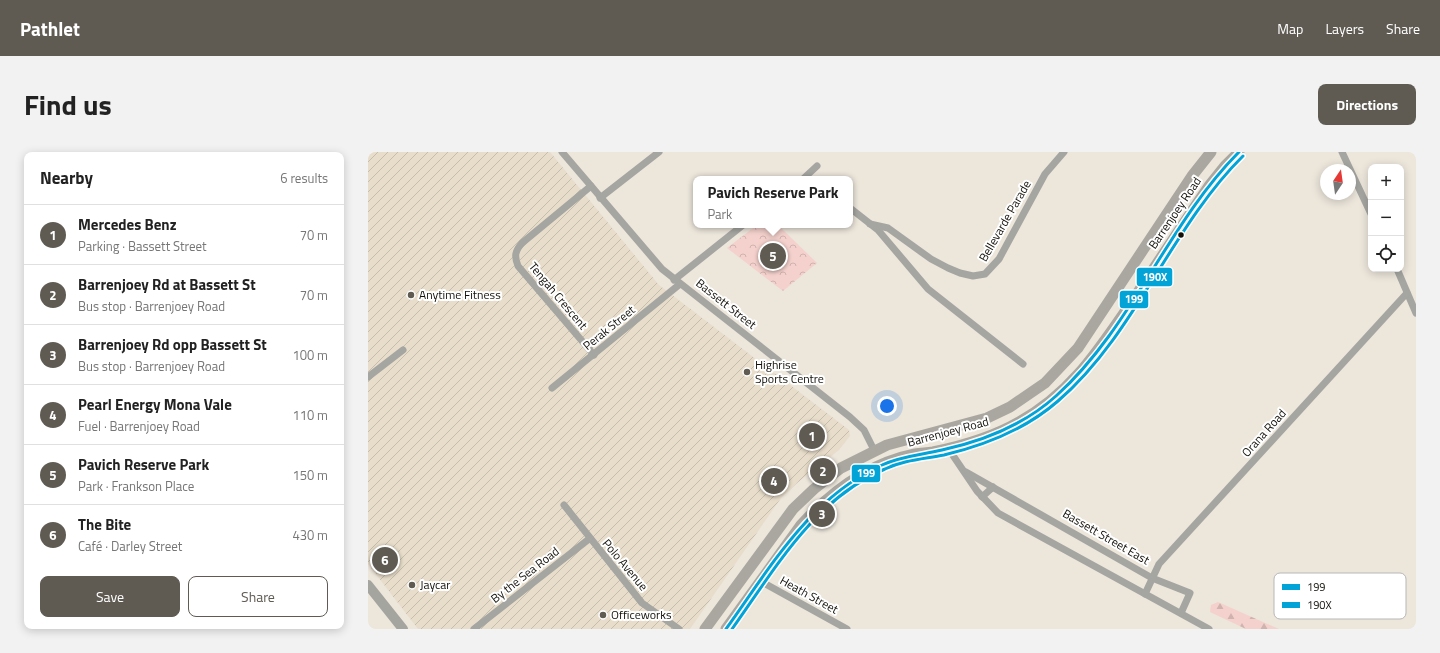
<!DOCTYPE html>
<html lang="en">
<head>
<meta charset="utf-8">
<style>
  body { margin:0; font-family:"Titillium Web",sans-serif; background:#f2f2f2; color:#222 }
  .controls { position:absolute; right:12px; top:12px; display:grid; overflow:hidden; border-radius:8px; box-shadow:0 2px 10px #0003 }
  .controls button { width:36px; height:36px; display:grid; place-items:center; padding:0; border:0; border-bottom:1px solid #e0e0e0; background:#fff; color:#222; font:20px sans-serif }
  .compass { position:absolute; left:952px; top:12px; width:36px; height:36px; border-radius:50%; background:#fff; box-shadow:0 2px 10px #0003; rotate:13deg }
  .you { position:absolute; left:519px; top:254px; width:14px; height:14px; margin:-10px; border:3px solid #fff; border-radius:50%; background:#1a73e8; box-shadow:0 0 0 6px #1a73e833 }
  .badge { display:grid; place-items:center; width:26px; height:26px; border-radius:50%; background:#5f5b53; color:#fff; font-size:13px; font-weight:700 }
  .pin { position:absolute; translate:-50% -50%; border:2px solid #fff; box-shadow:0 1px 4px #0006 }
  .popup { position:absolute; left:325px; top:24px; width:160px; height:52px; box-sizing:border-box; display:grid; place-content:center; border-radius:8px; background:#fff; filter:drop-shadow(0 1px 3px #0005); font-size:13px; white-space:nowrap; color:#767676 }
  .popup b { font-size:15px; color:#222 }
  .popup::after { content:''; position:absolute; left:50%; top:100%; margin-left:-8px; border:8px solid transparent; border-top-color:#fff }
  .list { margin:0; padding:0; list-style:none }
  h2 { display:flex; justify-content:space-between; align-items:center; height:52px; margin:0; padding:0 16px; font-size:17px }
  h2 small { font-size:13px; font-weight:400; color:#767676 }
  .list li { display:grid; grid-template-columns:26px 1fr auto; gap:12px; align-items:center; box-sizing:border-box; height:60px; padding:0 16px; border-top:1px solid #e0e0e0 }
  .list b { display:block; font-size:15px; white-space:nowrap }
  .list p { margin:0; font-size:13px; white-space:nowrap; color:#767676 }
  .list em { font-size:13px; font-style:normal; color:#767676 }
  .actions { display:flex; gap:8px; padding:12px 16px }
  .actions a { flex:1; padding:9px 0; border:1px solid #5f5b53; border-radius:8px; text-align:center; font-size:14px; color:#5f5b53 }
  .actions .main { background:#5f5b53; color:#fff }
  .icon { flex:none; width:22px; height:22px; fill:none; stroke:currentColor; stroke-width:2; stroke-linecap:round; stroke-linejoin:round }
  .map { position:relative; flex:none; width:1048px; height:477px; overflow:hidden; border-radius:8px }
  header { display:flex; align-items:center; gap:24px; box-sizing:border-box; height:56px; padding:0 20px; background:#5f5b53; color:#fff }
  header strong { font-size:19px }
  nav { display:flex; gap:22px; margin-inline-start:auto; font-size:14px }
  .intro { display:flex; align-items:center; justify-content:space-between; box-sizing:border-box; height:96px; padding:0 24px }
  h1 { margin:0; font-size:28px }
  .button { padding:10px 18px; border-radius:8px; background:#5f5b53; color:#fff; font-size:14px; font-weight:700 }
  main { display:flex; gap:24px; padding:0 24px }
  aside { flex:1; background:#fff; border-radius:8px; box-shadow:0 2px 10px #0003 }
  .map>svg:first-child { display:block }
</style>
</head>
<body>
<header>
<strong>Pathlet</strong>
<nav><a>Map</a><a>Layers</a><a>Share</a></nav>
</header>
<div class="intro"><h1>Find us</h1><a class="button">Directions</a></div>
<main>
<aside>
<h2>Nearby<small>6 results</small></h2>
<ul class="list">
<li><span class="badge">1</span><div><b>Mercedes Benz</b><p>Parking · Bassett Street</p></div><em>70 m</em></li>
<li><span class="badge">2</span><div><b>Barrenjoey Rd at Bassett St</b><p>Bus stop · Barrenjoey Road</p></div><em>70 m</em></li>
<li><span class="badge">3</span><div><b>Barrenjoey Rd opp Bassett St</b><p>Bus stop · Barrenjoey Road</p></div><em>100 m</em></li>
<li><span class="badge">4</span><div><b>Pearl Energy Mona Vale</b><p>Fuel · Barrenjoey Road</p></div><em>110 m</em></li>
<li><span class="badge">5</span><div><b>Pavich Reserve Park</b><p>Park · Frankson Place</p></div><em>150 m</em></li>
<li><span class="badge">6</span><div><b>The Bite</b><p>Café · Darley Street</p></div><em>430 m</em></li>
</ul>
<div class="actions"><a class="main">Save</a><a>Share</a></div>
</aside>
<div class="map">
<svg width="1048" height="477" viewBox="0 0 1048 477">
  <defs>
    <pattern id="industrial-furrows" width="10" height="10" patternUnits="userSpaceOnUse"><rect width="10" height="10" fill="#e8ddca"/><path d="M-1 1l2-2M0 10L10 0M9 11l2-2" fill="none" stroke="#c6bdac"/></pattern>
    <pattern id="forest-firs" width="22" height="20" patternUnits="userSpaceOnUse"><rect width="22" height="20" fill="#f4d1cc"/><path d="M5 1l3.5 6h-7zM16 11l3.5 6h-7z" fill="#d0b2ae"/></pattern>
    <pattern id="park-crowns" width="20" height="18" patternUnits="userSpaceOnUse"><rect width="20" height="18" fill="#f4d1cc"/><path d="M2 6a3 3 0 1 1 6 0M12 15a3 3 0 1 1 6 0" fill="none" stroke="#d0b2ae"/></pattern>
  </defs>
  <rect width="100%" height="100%" fill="#ece6db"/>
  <polygon fill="url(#industrial-furrows)" points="0,0 182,0 291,133 481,278 482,284 471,298 429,331 413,346 322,477 50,477 0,412"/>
  <polygon fill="url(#forest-firs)" points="850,450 911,477 878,477 842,460 843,453"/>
  <polygon fill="url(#park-crowns)" points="389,73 410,73 449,111 415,139 359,96"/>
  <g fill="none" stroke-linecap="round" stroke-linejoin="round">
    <g stroke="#a5a5a1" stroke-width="7">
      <polyline points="194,0 294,117 482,265 496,278 506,298"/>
      <polyline points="974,0 1003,62"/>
      <polyline points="435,27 449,14"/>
      <path d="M223 34 154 91C147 99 146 104 150 114L226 203"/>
      <polyline points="232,46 291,0"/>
      <polyline points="482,56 510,78 560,137 655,212"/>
      <polyline points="502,72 520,76 563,107 580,116 592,121 605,124 617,122 631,107 677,22 696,0"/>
      <polyline points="1029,117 1048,161"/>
      <polyline points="306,128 375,73"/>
      <polyline points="0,225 35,198"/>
      <polyline points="184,236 312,132"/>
      <polyline points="582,295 584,302 609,339 630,361 841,477"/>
      <polyline points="598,320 784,426 822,441 813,461"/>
      <polyline points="614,345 625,335"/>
      <polyline points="196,353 274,451 311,477"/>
      <polyline points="392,429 479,477"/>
      <polyline points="777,442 791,412 1039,141"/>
      <polyline points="106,477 221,387"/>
    </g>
    <polyline stroke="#a5a59f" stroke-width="10" points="0,433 35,477"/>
    <g stroke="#a9a7a0" stroke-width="11">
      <polyline points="337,477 425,357 446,337 473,316 519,293 619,266 642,255 677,231 710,196 824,24 843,0"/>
      <path d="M358 477 433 373C463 340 502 311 547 302 553 301 559 301 565 300 594 294 625 285 651 270 704 241 731 197 765 148 790 110 815 72 841 34L857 14 871 0"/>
    </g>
    <defs>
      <path id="bus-1" d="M358 477C402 416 442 345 514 313 533 304 553 303 574 298 615 289 656 273 688 244 764 176 799 72 871 0"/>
      <path id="bus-2" d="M364 477C407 417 446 347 517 317 536 308 556 307 576 303 618 293 658 277 690 249 767 183 803 75 875 4"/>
    </defs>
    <use href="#bus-1" stroke="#fff" stroke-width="6"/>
    <use href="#bus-2" stroke="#fff" stroke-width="6"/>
    <use href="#bus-1" stroke="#02a4d8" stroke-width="3"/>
    <use href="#bus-2" stroke="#02a4d8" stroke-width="3"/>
  </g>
  <circle fill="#13100a" stroke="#fff" stroke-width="1.5" cx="813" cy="83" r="3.5"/>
  <g fill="#5f5b53" stroke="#fff" stroke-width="1.5">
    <circle cx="43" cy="143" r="4"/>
    <circle cx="379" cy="220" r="4"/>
    <circle cx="44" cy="433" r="4"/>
    <circle cx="235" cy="463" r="4"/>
  </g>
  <g text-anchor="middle" stroke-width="4" stroke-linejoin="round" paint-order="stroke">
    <g font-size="12" fill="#13100a" stroke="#fff">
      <text transform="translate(807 61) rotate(-56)" y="4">Barrenjoey Road</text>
      <text transform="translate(637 69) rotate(-60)" y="4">Bellevarde Parade</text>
      <text transform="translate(190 144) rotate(50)" y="4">Tengah Crescent</text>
      <text transform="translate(358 152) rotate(38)" y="4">Bassett Street</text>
      <text transform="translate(241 176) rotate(-39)" y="4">Perak Street</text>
      <text transform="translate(580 280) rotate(-15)" y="4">Barrenjoey Road</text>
      <text transform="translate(896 281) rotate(-48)" y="4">Orana Road</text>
      <text transform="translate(738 385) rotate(30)" y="4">Bassett Street East</text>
      <text transform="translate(257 413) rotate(50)" y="4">Polo Avenue</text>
      <text transform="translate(157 423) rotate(-38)" y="4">By the Sea Road</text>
      <text transform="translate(441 443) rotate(29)" y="4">Heath Street</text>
    </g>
    <g font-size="12" fill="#13100a" stroke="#fff" text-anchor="start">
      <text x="51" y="147">Anytime Fitness</text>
      <text x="387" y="217">Highrise<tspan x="387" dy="14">Sports Centre</tspan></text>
      <text x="52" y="437">Jaycar</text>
      <text x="243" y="467">Officeworks</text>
    </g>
  </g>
  <rect x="906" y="421" width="132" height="46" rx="6" fill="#fff" stroke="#b8b7b6" stroke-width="1"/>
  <rect x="914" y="432" width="18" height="6" fill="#02a4d8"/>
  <rect x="914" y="450" width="18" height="6" fill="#02a4d8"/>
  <g font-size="11" fill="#13100a">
    <text x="939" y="439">199</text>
    <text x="939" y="457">190X</text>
  </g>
  <g stroke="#fff" stroke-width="1.5">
    <rect x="768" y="115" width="37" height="20" rx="4" fill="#02a4d8"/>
    <rect x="751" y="138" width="30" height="19" rx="4" fill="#02a4d8"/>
    <rect x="483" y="312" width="30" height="19" rx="4" fill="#02a4d8"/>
  </g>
  <g font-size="11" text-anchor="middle" font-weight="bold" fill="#fff">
    <text x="787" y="129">190X</text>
    <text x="766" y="151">199</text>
    <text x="498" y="325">199</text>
  </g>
</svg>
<div class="controls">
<button>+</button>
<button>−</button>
<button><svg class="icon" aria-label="locate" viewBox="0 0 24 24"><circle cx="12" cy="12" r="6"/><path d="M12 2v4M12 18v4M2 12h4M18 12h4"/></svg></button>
</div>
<svg class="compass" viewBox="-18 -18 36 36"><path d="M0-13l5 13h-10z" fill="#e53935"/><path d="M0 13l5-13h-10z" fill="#767676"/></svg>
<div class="you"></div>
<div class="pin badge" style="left:444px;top:284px">1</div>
<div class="pin badge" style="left:455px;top:319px">2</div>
<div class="pin badge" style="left:454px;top:362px">3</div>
<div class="pin badge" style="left:406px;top:329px">4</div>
<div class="pin badge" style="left:405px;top:104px">5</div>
<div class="popup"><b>Pavich Reserve Park</b>Park</div>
<div class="pin badge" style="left:17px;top:408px">6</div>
</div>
</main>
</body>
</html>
